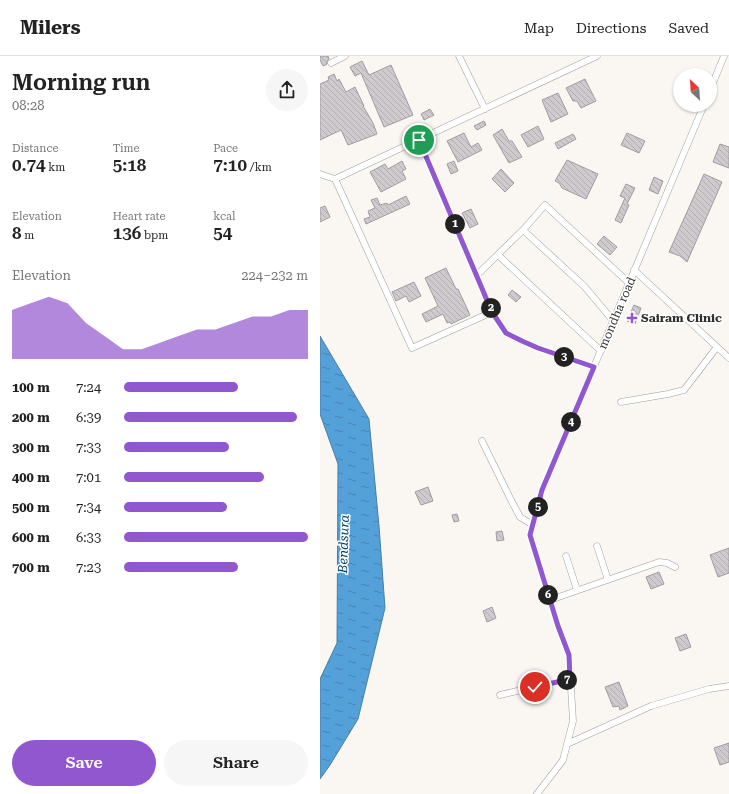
<!DOCTYPE html>
<html lang="en">
<head>
<meta charset="utf-8">
<style>
	:root { --surface:#fff; --page:#f6f6f6; --text:#222; --muted:#767676; --line:#e0e0e0; --accent:#9157ce }
	body { margin:0; font-family:"Roboto Serif",serif; background:var(--page); color:var(--text); height:100vh; display:flex; flex-direction:column; font-size:15px; white-space:nowrap }
	* { box-sizing:border-box; margin:0 }
	p { font-size:13px; color:var(--muted) }
	.icon { flex:none; width:22px; height:22px; fill:none; stroke:currentColor; stroke-width:2; stroke-linecap:round; stroke-linejoin:round }
	.map { position:relative; flex:1; overflow:hidden }
	.details { display:flex; flex-direction:column; background:var(--surface); width:320px }
	.details>* { flex:none }
	.needle { width:26px; rotate:335deg }
	.controls { position:absolute; left:353px; top:12px; display:grid; gap:8px }
	.controls a { display:grid; place-items:center; width:44px; height:44px; border-radius:50%; background:var(--surface); box-shadow:0 1px 3px #0004; font-size:20px }
	.pin { position:absolute; display:grid; place-items:center; width:34px; height:34px; color:#fff; margin:-17px; border:2px solid #fff; border-radius:50%; box-shadow:0 1px 4px #0007 }
	.km { position:absolute; width:20px; height:20px; margin:-10px; border-radius:50%; background:#222; color:#fff; font-size:11px; line-height:20px; text-align:center }
	.round { display:grid; place-items:center; flex:none; width:42px; height:42px; border-radius:21px; background:var(--page) }
	.headline { display:flex; align-items:center; justify-content:space-between; height:68px; padding:0 12px }
	h1 { font-size:22px; font-weight:600; line-height:30px }
	.metrics { display:grid; grid-template-columns:repeat(3,1fr); gap:6px; height:68px; padding:4px 12px }
	.metrics div { display:grid; align-content:center }
	.metrics b { font-size:17px; font-weight:600 }
	.metrics small { font-size:11px; font-weight:400 }
	.metrics p { font-size:11px }
	.chart { height:112px; padding:8px 12px }
	.chart p { display:flex; justify-content:space-between }
	.chart svg { width:100%; height:72px; margin-top:4px; fill:var(--accent); opacity:.7 }
	.cta { display:flex; gap:8px; margin-top:auto; padding:8px 12px }
	.cta a { flex:1; height:46px; border-radius:24px; background:var(--accent); color:#fff; font-size:16px; font-weight:600; line-height:46px; text-align:center }
	.cta a+a { background:var(--page); color:var(--text) }
	ul { padding:0 12px; list-style:none; font-size:13px }
	li { display:grid; grid-template-columns:64px 48px 1fr; align-items:center; height:30px }
	li i { height:10px; border-radius:5px; background:var(--accent) }
	header { display:flex; align-items:center; gap:24px; box-sizing:border-box; height:56px; padding:0 20px; background:var(--surface); border-bottom:1px solid var(--line) }
	header strong { font-size:19px }
	nav { display:flex; gap:22px; margin-inline-start:auto; font-size:14px }
	main { display:flex; flex:1; min-height:0 }
	.map>svg:first-child { display:block }
</style>
</head>
<body>
<header>
<strong>Milers</strong>
<nav><a>Map</a><a>Directions</a><a>Saved</a></nav>
</header>
<main>
<section class="details">
<div class="headline"><div><h1>Morning run</h1><p>08:28</p></div><a class="round"><svg class="icon" aria-label="share" viewBox="0 0 24 24"><path d="M12 15V3M7 8l5-5 5 5M5 13v7h14v-7"/></svg></a></div>
<div class="metrics">
<div><p>Distance</p><b>0.74<small> km</small></b></div>
<div><p>Time</p><b>5:18</b></div>
<div><p>Pace</p><b>7:10<small> /km</small></b></div>
</div>
<div class="metrics">
<div><p>Elevation</p><b>8<small> m</small></b></div>
<div><p>Heart rate</p><b>136<small> bpm</small></b></div>
<div><p>kcal</p><b>54</b></div>
</div>
<div class="chart"><p><span>Elevation</span>224–232 m</p>
<svg viewBox="0 0 160 44" preserveAspectRatio="none"><path d="M0 44V14L10 10L20 6L30 10L40 22L50 30L60 38L70 38L80 34L90 30L100 26L110 26L120 22L130 18L140 18L150 14L160 14V44z"/></svg>
</div>
<ul>
<li><b>100 m</b>7:24<i style="width:62%"></i></li>
<li><b>200 m</b>6:39<i style="width:94%"></i></li>
<li><b>300 m</b>7:33<i style="width:57%"></i></li>
<li><b>400 m</b>7:01<i style="width:76%"></i></li>
<li><b>500 m</b>7:34<i style="width:56%"></i></li>
<li><b>600 m</b>6:33<i style="width:100%"></i></li>
<li><b>700 m</b>7:23<i style="width:62%"></i></li>
</ul>
<div class="cta"><a>Save</a><a>Share</a></div>
</section>
<div class="map">
<svg width="409" height="738" viewBox="0 0 409 738">
	<defs>
		<pattern id="water-ripples" width="26" height="14" patternUnits="userSpaceOnUse"><rect width="26" height="14" fill="#54a0d8"/><path d="M2 4q2-2 4 0t4 0M15 11q2-2 4 0t4 0" fill="none" stroke="#4683b0"/></pattern>
		<pattern id="building-back-hatch" width="6" height="6" patternUnits="userSpaceOnUse"><rect width="6" height="6" fill="#cecace"/><path d="M-1 5l2 2M0 0l6 6M5-1l2 2" fill="none" stroke="#b1aeb1"/></pattern>
	</defs>
	<rect width="100%" height="100%" fill="#faf7f3"/>
	<!-- water -->
	<path fill="url(#water-ripples)" stroke="#4a7ea5" d="M0 280 49 363 59 470 65 552 38 663 10 709 0 723V623L17 587 18 408 0 358Z"/>
	<!-- building -->
	<path fill="url(#building-back-hatch)" stroke="#a09da0" d="M0 0H8L9 3 7 5V8L3 10 0 4Z
		M42 5 49 19 71 9 93 59 64 71 41 17 35 20 30 11Z
		M14 18 17 25 19 23 26 36 35 31 44 50H43L53 67 57 78 28 89 21 74 0 84V28L9 24 8 21Z
		M265 23 276 45 261 52 257 45H253L246 32Z
		M238 37 248 58 231 66 222 44Z
		M110 53 114 59 104 64 101 58Z
		M164 65 166 69 157 74 154 70Z
		M218 70 224 83 208 91 201 79Z
		M182 73 189 85H192L202 101 189 107 173 79Z
		M144 77 151 91 158 87 162 94 138 106 127 85Z
		M307 77 325 85 319 97 301 89Z
		M253 78 256 83 238 93 235 87Z
		M400 88 409 91V112L393 106Z
		M247 104 278 118 266 143 242 132 239 127 235 125Z
		M82 105 86 113 82 115 86 123 61 136 50 116 65 108 68 113Z
		M134 105 138 115 131 118 127 108Z
		M181 113 194 127 185 136 172 123Z
		M384 118 402 126 367 206 360 200 349 196Z
		M334 121 343 125 338 138 329 134Z
		M306 128 315 132 307 148 309 149 301 167 295 164 305 142 300 140Z
		M86 140 90 148 46 168 44 163 50 161 48 155 55 152 51 144 57 142 60 149 67 147 68 149Z
		M5 150 10 161 0 166V152Z
		M151 153 158 168 150 172 142 157Z
		M284 180 297 191 290 199 277 188Z
		M126 212 136 233H138L150 259 131 268 130 266 127 267 123 258 106 266 102 258 118 250 105 222Z
		M94 226 101 240 89 246 86 240 76 245 72 236Z
		M192 234 201 241 196 246 188 239Z
		M314 249 321 252 315 268 307 265Z
		M108 431 113 445 101 449 95 436Z
		M137 458 139 465 134 466 132 459Z
		M182 475 184 484 177 485 176 476Z
		M409 492V517L398 521 390 499Z
		M339 516 344 528 331 533 326 521Z
		M172 551 176 562 167 566 163 555Z
		M366 578 371 591 360 595 355 582Z
		M299 626 308 650 300 654 299 650 293 651 285 631Z
		M409 687V706L400 709 394 692Z"/>
	<g fill="none" stroke-linecap="round" stroke-linejoin="round">
		<!-- minor casing -->
		<g stroke="#a09d99" stroke-width="7">
			<path id="minor" d="M139 0 165 53
				M11 7 25 0
				M390 34 404 0
				M99 84 172 256
				M0 118 15 123
				M203 174 264 230 290 261 294 264
				M178 199 281 295
				M314 214 409 302
				M157 219 203 174 225 149 309 227
				M274 311 218 292 201 285 186 277 172 256 92 292 15 123 277 0
				M301 346 348 338 364 334 397 291
				M162 385 191 444 200 461 213 469
				M277 490 288 524
				M246 500 257 534
				M230 544 339 506 347 507 355 511
				M180 639 250 623
				M247 688 331 650 389 633 409 630
				M217 738 243 704 253 665 249 599 238 570 210 479 222 434 384 49"/>
		</g>
		<!-- minor -->
		<use href="#minor" stroke="#fff" stroke-width="6"/>
	</g>
	<g fill="none" stroke-linecap="round" stroke-linejoin="round">
		<!-- route casing -->
		<g stroke="#fff" stroke-width="8">
			<path id="route" d="M99 84 172 256 186 277 202 285 218 292 274 311 222 434 210 479 238 570 249 599 250 623 215 631"/>
		</g>
		<!-- route -->
		<use href="#route" stroke="#9157ce" stroke-width="5"/>
	</g>
	<!-- markers -->
	<path fill="#9157ce" stroke="#fff" stroke-width="1.5" d="M310 256h4v4h4v4h-4v4h-4v-4h-4v-4h4z"/>
	<g text-anchor="middle" stroke-width="3" stroke-linejoin="round" paint-order="stroke">
		<!-- street labels -->
		<g font-size="12" fill="#31302f" stroke="#fff">
			<text transform="translate(297 257) rotate(-67)" y="4">mondha road</text>
		</g>
		<!-- poi labels -->
		<g font-size="12" font-weight="bold" fill="#31302f" stroke="#fff" text-anchor="start">
			<text x="321" y="266">Sairam Clinic</text>
		</g>
		<!-- water labels -->
		<g font-size="13" font-style="italic" fill="#003e63" stroke="#fff">
			<text transform="translate(23 488) rotate(-88)" y="5">Bendsura</text>
		</g>
	</g>
</svg>
<div class="controls">
<a><svg class="needle" viewBox="-14 -14 28 28"><path d="M0-13l5 13h-10z" fill="#e53935"/><path d="M0 13l5-13h-10z" fill="#767676"/></svg></a>
</div>
<div class="pin" style="left:99px;top:84px;background:#1e9e55"><svg class="icon" aria-label="arrive" viewBox="0 0 24 24"><path d="M6 21V4h12l-3 4 3 4H6"/></svg></div>
<div class="pin" style="left:215px;top:631px;background:#d93025"><svg class="icon" aria-label="check" viewBox="0 0 24 24"><path d="M5 12l5 5 9-10"/></svg></div>
<b class="km" style="left:135px;top:168px">1</b>
<b class="km" style="left:171px;top:252px">2</b>
<b class="km" style="left:244px;top:301px">3</b>
<b class="km" style="left:251px;top:366px">4</b>
<b class="km" style="left:218px;top:451px">5</b>
<b class="km" style="left:228px;top:539px">6</b>
<b class="km" style="left:247px;top:624px">7</b>
</div>
</main>
</body>
</html>
